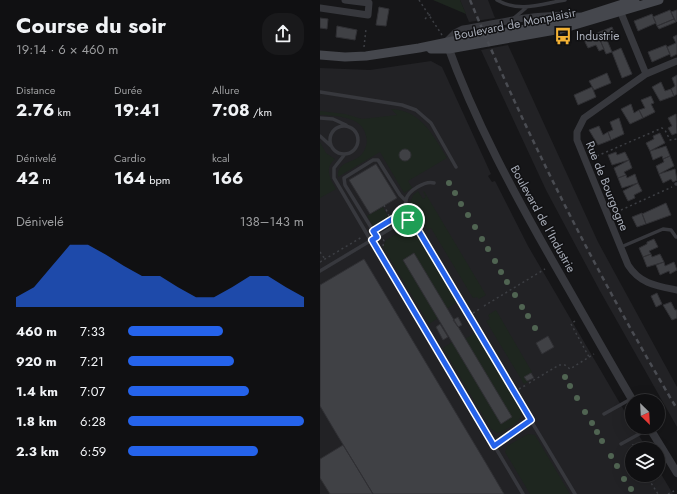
<!DOCTYPE html>
<html lang="fr">
<head>
<meta charset="utf-8">
<style>
	:root { --surface:#101012; --page:#19191b; --text:#f1f3f6; --muted:#9c9d9f; --line:#303032; --accent:#2563eb }
	body { margin:0; font-family:Jost,sans-serif; background:var(--page); color:var(--text); height:100vh; display:flex; flex-direction:column; font-size:15px; white-space:nowrap }
	* { box-sizing:border-box; margin:0 }
	p { font-size:13px; color:var(--muted) }
	.icon { flex:none; width:22px; height:22px; fill:none; stroke:currentColor; stroke-width:2; stroke-linecap:round; stroke-linejoin:round }
	.map { position:relative; flex:1; overflow:hidden }
	.details { display:flex; flex-direction:column; background:var(--surface); width:320px }
	.details>* { flex:none }
	.needle { width:26px; rotate:156deg }
	.buttons { position:absolute; left:305px; top:394px; display:grid; gap:8px }
	.buttons a { display:grid; place-items:center; width:40px; height:40px; border-radius:50%; background:var(--surface); box-shadow:0 4px 16px #0002,0 0 0 1px var(--line); font-size:20px }
	.pin { position:absolute; display:grid; place-items:center; width:34px; height:34px; color:#fff; margin:-17px; border:2px solid #fff; border-radius:50%; box-shadow:0 1px 4px #0007 }
	.round { display:grid; place-items:center; flex:none; width:42px; height:42px; border-radius:16px; background:var(--page) }
	.headline { display:flex; align-items:center; justify-content:space-between; height:68px; padding:0 16px }
	h1 { font-size:22px; font-weight:700; line-height:30px }
	.figures { display:grid; grid-template-columns:repeat(3,1fr); gap:6px; height:68px; padding:4px 16px }
	.figures div { display:grid; align-content:center }
	.figures b { font-size:17px; font-weight:700 }
	.figures small { font-size:11px; font-weight:400 }
	.figures p { font-size:11px }
	.chart { height:112px; padding:8px 16px }
	.chart p { display:flex; justify-content:space-between }
	.chart svg { width:100%; height:72px; margin-top:4px; fill:var(--accent); opacity:.7 }
	ul { padding:0 16px; list-style:none; font-size:13px }
	li { display:grid; grid-template-columns:64px 48px 1fr; align-items:center; height:30px }
	li i { height:10px; border-radius:5px; background:var(--accent) }
	main { display:flex; flex:1; min-height:0 }
	.map>svg:first-child { display:block }
</style>
</head>
<body>
<main>
<section class="details">
<div class="headline"><div><h1>Course du soir</h1><p>19:14 · 6 × 460 m</p></div><a class="round"><svg class="icon" aria-label="share" viewBox="0 0 24 24"><path d="M12 15V3M7 8l5-5 5 5M5 13v7h14v-7"/></svg></a></div>
<div class="figures">
<div><p>Distance</p><b>2.76<small> km</small></b></div>
<div><p>Durée</p><b>19:41</b></div>
<div><p>Allure</p><b>7:08<small> /km</small></b></div>
</div>
<div class="figures">
<div><p>Dénivelé</p><b>42<small> m</small></b></div>
<div><p>Cardio</p><b>164<small> bpm</small></b></div>
<div><p>kcal</p><b>166</b></div>
</div>
<div class="chart"><p><span>Dénivelé</span>138–143 m</p>
<svg viewBox="0 0 160 44" preserveAspectRatio="none"><path d="M0 44V38L10 32L20 19L30 6L40 6L50 12L60 19L70 25L80 25L90 32L100 38L110 38L120 32L130 25L140 25L150 32L160 38V44z"/></svg>
</div>
<ul>
<li><b>460 m</b>7:33<i style="width:54%"></i></li>
<li><b>920 m</b>7:21<i style="width:60%"></i></li>
<li><b>1.4 km</b>7:07<i style="width:69%"></i></li>
<li><b>1.8 km</b>6:28<i style="width:100%"></i></li>
<li><b>2.3 km</b>6:59<i style="width:74%"></i></li>
</ul>
</section>
<div class="map">
<svg width="357" height="494" viewBox="0 0 357 494">
	<rect width="100%" height="100%" fill="#161618"/>
	<!-- built -->
	<path fill="#222225" d="M140 0H168L175 18 149 22Z
		M188 45 278 242 357 387V427L280 291 226 190 161 50Z
		M111 61 122 67 171 174 168 176 172 182 175 181 208 246 312 424V427H314L327 449H312V475H338V469L353 494H0V68L50 70Z"/>
	<!-- green -->
	<path fill="#1e261f" d="M113 0H140L146 14Z
		M71 109C101 110 113 135 127 158L88 181 92 188 84 193 60 152 18 177C17 160 34 164 42 154 46 149 48 142 46 136 43 116 16 116 0 115V111L25 114 42 119 77 115Z
		M0 142 6 153 15 159C4 168 10 179 16 189L0 198Z
		M98 191 103 199 106 197 103 192 104 191 166 295 159 299 157 297 153 298 111 228 107 230 90 204 93 195Z
		M63 207 69 219 59 226H53L47 216Z
		M88 229 95 233 137 302 127 309 94 253 83 260 118 318 109 324 63 247 66 240 83 230Z
		M176 310 212 372 205 377 208 382 204 384 166 321 170 319 168 315Z
		M155 333 201 411C203 423 187 429 177 433L171 429 123 348 132 342 181 424 191 417 145 339Z
		M208 434 215 435 250 494H210L185 452 187 446Z"/>
	<!-- building -->
	<path fill="#404145" stroke="#303034" d="M59 7 69 9 66 26 56 25Z
		M350 10 354 19 337 26 333 17Z
		M357 10V21L356 22 351 12Z
		M332 14 336 23 318 31 314 21Z
		M0 18 8 19 7 29 0 28Z
		M354 19 356 22 339 29 337 26Z
		M17 26 37 30 35 40 16 37Z
		M292 27 296 37 287 40 292 52 286 54 277 33Z
		M277 33 284 49 279 51 276 45 268 48 263 38Z
		M357 35V54L351 57 347 47 356 43 353 37Z
		M346 45 350 54 332 62 328 52Z
		M301 48 312 74 302 78 292 52Z
		M287 73 291 83 274 90 269 81Z
		M357 75V94L354 96 351 89 355 86 352 78Z
		M341 82 345 91 351 89 354 96 340 101 332 87Z
		M272 87 276 97 258 105 254 95Z
		M331 96 334 103 331 104 335 112 323 118 319 110 325 108 321 100Z
		M311 104 314 113 319 110 323 118 310 124 301 109Z
		M356 114 357 133 352 135 348 128 352 126 348 118Z
		M299 118 304 134 291 140 288 132 293 130 290 122Z
		M279 126 283 135 288 132 291 140 278 145 269 130Z
		M340 133 345 143 330 151 326 143 334 139 333 136Z
		M346 146 350 156 343 159 342 156 333 160 330 151Z
		M79 155a6 6 0 1 1 12 0a6 6 0 1 1-12 0Z
		M296 152 297 155 305 152 309 160 292 165 288 155Z
		M350 156 354 166 339 174 336 166 344 162 343 159Z
		M309 160 312 168 304 172 306 175 298 178 294 168Z
		M56 164 77 198 50 214 29 180Z
		M355 169 357 180 353 182 351 179 343 183 339 174Z
		M315 174 318 183 302 188 298 178 306 175 307 178Z
		M318 183 322 191 314 195 315 198 308 201 303 191Z
		M346 203 351 215 326 224 322 214Z
		M322 213 326 224 317 227 312 217Z
		M334 239 338 247 329 251 331 254 323 257 319 248 327 244V242Z
		M94 253 192 417 181 424 83 260Z
		M331 254 332 257 340 254 344 262 327 267 323 257Z
		M44 259 167 465 184 494H53L16 433 0 406V285Z
		M344 262 345 266 354 262 357 270 350 274 349 271 340 275 336 265Z
		M337 293 342 304 336 307 331 296Z
		M351 302 355 310H357V318L352 320 343 305Z
		M138 317 142 325 138 327 133 320Z
		M120 324 128 337 123 340 116 327Z
		M228 336 234 347 222 354 216 343Z
		M211 373 214 378 207 381 204 377Z
		M23 445 36 466 53 494H10L0 478V459Z"/>
	<g fill="none" stroke-linecap="round" stroke-linejoin="round">
		<!-- path -->
		<path stroke="#3d3f44" stroke-width="1.5" stroke-dasharray="2 3" stroke-linecap="butt" d="M99 0 122 35
			M105 19 109 15H113
			M44 47 46 29
			M277 156 342 128 345 130 350 140 357 139
			M64 205 71 220
			M301 210 352 187
			M59 227 79 215 80 217
			M63 246 64 241 63 239
			M0 252 5 259
			M0 262 42 237
			M164 306 225 269
			M153 313 161 308
			M255 321 251 324 269 357
			M209 383 239 365H245L250 369 274 354
			M199 389 206 385
			M312 450 313 444
			M309 457 312 456
			M326 475 338 494
			M348 494 354 491"/>
		<!-- service -->
		<path stroke="#37383d" stroke-width="3.5" d="M177 0C199 13 221 4 245 0
			M194 18 207 7
			M0 92 82 105 96 110 111 123 136 167
			M0 118 13 119 26 125
			M10 140a14 14 0 1 1 28 0a14 14 0 1 1-28 0Z
			M0 136 11 146
			M25 154 14 168V178L51 241
			M356 184H357
			M88 220C88 214 85 206 86 200 87 191 106 180 114 183
			M57 237 25 185 24 178 53 160H58L80 195 86 201
			M52 240 203 494
			M301 247 343 229 351 230 356 237
			M0 271 85 220 91 221 255 494
			M284 414 311 399
			M301 444 330 428
			M174 445 211 420"/>
		<!-- minor -->
		<path stroke="#37383d" stroke-width="7" d="M0 8 48 15 49 3 25 0
			M299 8 326 74
			M126 42 135 33 143 29C181 23 220 12 258 16
			M357 61 326 74 264 118 257 132V140L308 265C320 284 337 286 357 290"/>
		<!-- tertiary -->
		<path stroke="#37383d" stroke-width="8" d="M127 44C155 122 195 195 236 267 262 312 287 357 313 401
			M329 427 357 473"/>
		<!-- secondary -->
		<path stroke="#45474d" stroke-width="9" d="M111 49H129L241 29 339 0
			M0 55 25 57 46 56 99 48 147 38 219 27 262 17 315 0"/>
		<!-- rail -->
		<path stroke="#4a4c52" stroke-width="2.5" stroke-dasharray="5 4" stroke-linecap="butt" d="M150 0C209 141 279 278 357 409"/>
	</g>
	<!-- trees -->
	<g fill="#506452">
		<circle cx="129" cy="183" r="3"/>
		<circle cx="135" cy="193" r="3"/>
		<circle cx="141" cy="204" r="3"/>
		<circle cx="148" cy="215" r="3"/>
		<circle cx="155" cy="227" r="3"/>
		<circle cx="162" cy="239" r="3"/>
		<circle cx="168" cy="249" r="3"/>
		<circle cx="175" cy="261" r="3"/>
		<circle cx="181" cy="272" r="3"/>
		<circle cx="187" cy="282" r="3"/>
		<circle cx="195" cy="295" r="3"/>
		<circle cx="202" cy="307" r="3"/>
		<circle cx="208" cy="316" r="3"/>
		<circle cx="215" cy="328" r="3"/>
		<circle cx="245" cy="377" r="3"/>
		<circle cx="250" cy="386" r="3"/>
		<circle cx="257" cy="398" r="3"/>
		<circle cx="265" cy="412" r="3"/>
		<circle cx="272" cy="423" r="3"/>
		<circle cx="277" cy="432" r="3"/>
		<circle cx="282" cy="441" r="3"/>
		<circle cx="291" cy="456" r="3"/>
		<circle cx="297" cy="466" r="3"/>
		<circle cx="304" cy="479" r="3"/>
		<circle cx="311" cy="489" r="3"/>
	</g>
	<g fill="none" stroke-linecap="round" stroke-linejoin="round">
		<!-- route casing -->
		<g stroke="#fff" stroke-width="8">
			<path id="route" d="M79 215 83 222 88 220 94 223 211 420 174 446 52 240 57 237 53 231Z"/>
		</g>
		<!-- route -->
		<use href="#route" stroke="#2563eb" stroke-width="5"/>
	</g>
	<!-- icons -->
	<defs>
		<g id="bus-bare" transform="scale(1.38)"><path d="M-5-6H5V4H4V6H2V4H-2V6H-4V4H-5ZM-3.5-4V0h7V-4ZM-3.5 1.2v1.5H-2V1.2ZM2 1.2v1.5H3.5V1.2Z" fill="#f2b134" stroke="#111113" stroke-width="2.5" paint-order="stroke"/></g>
	</defs>
	<g fill-rule="evenodd">
		<use href="#bus-bare" x="243" y="36"/>
	</g>
	<g text-anchor="middle" stroke-width="3" stroke-linejoin="round" paint-order="stroke">
		<!-- street labels -->
		<g font-size="12" fill="#a8adb8" stroke="#111113">
			<text transform="translate(195 24) rotate(-11)" y="4">Boulevard de Monplaisir</text>
			<text transform="translate(287 186) rotate(68)" y="4">Rue de Bourgogne</text>
			<text transform="translate(223 219) rotate(61)" y="4">Boulevard de l'Industrie</text>
		</g>
		<!-- poi labels -->
		<g font-size="12" fill="#a8adb8" stroke="#111113" text-anchor="start">
			<text x="256" y="40">Industrie</text>
		</g>
	</g>
</svg>
<div class="buttons">
<a><svg class="needle" viewBox="-14 -14 28 28"><path d="M0-13l5 13h-10z" fill="#e53935"/><path d="M0 13l5-13h-10z" fill="#9c9d9f"/></svg></a>
<a><svg class="icon" aria-label="layers" viewBox="0 0 24 24"><path d="M12 4l9 5-9 5-9-5zM3 14l9 5 9-5"/></svg></a>
</div>
<div class="pin" style="left:88px;top:220px;background:#1e9e55"><svg class="icon" aria-label="arrive" viewBox="0 0 24 24"><path d="M6 21V4h12l-3 4 3 4H6"/></svg></div>
</div>
</main>
</body>
</html>
